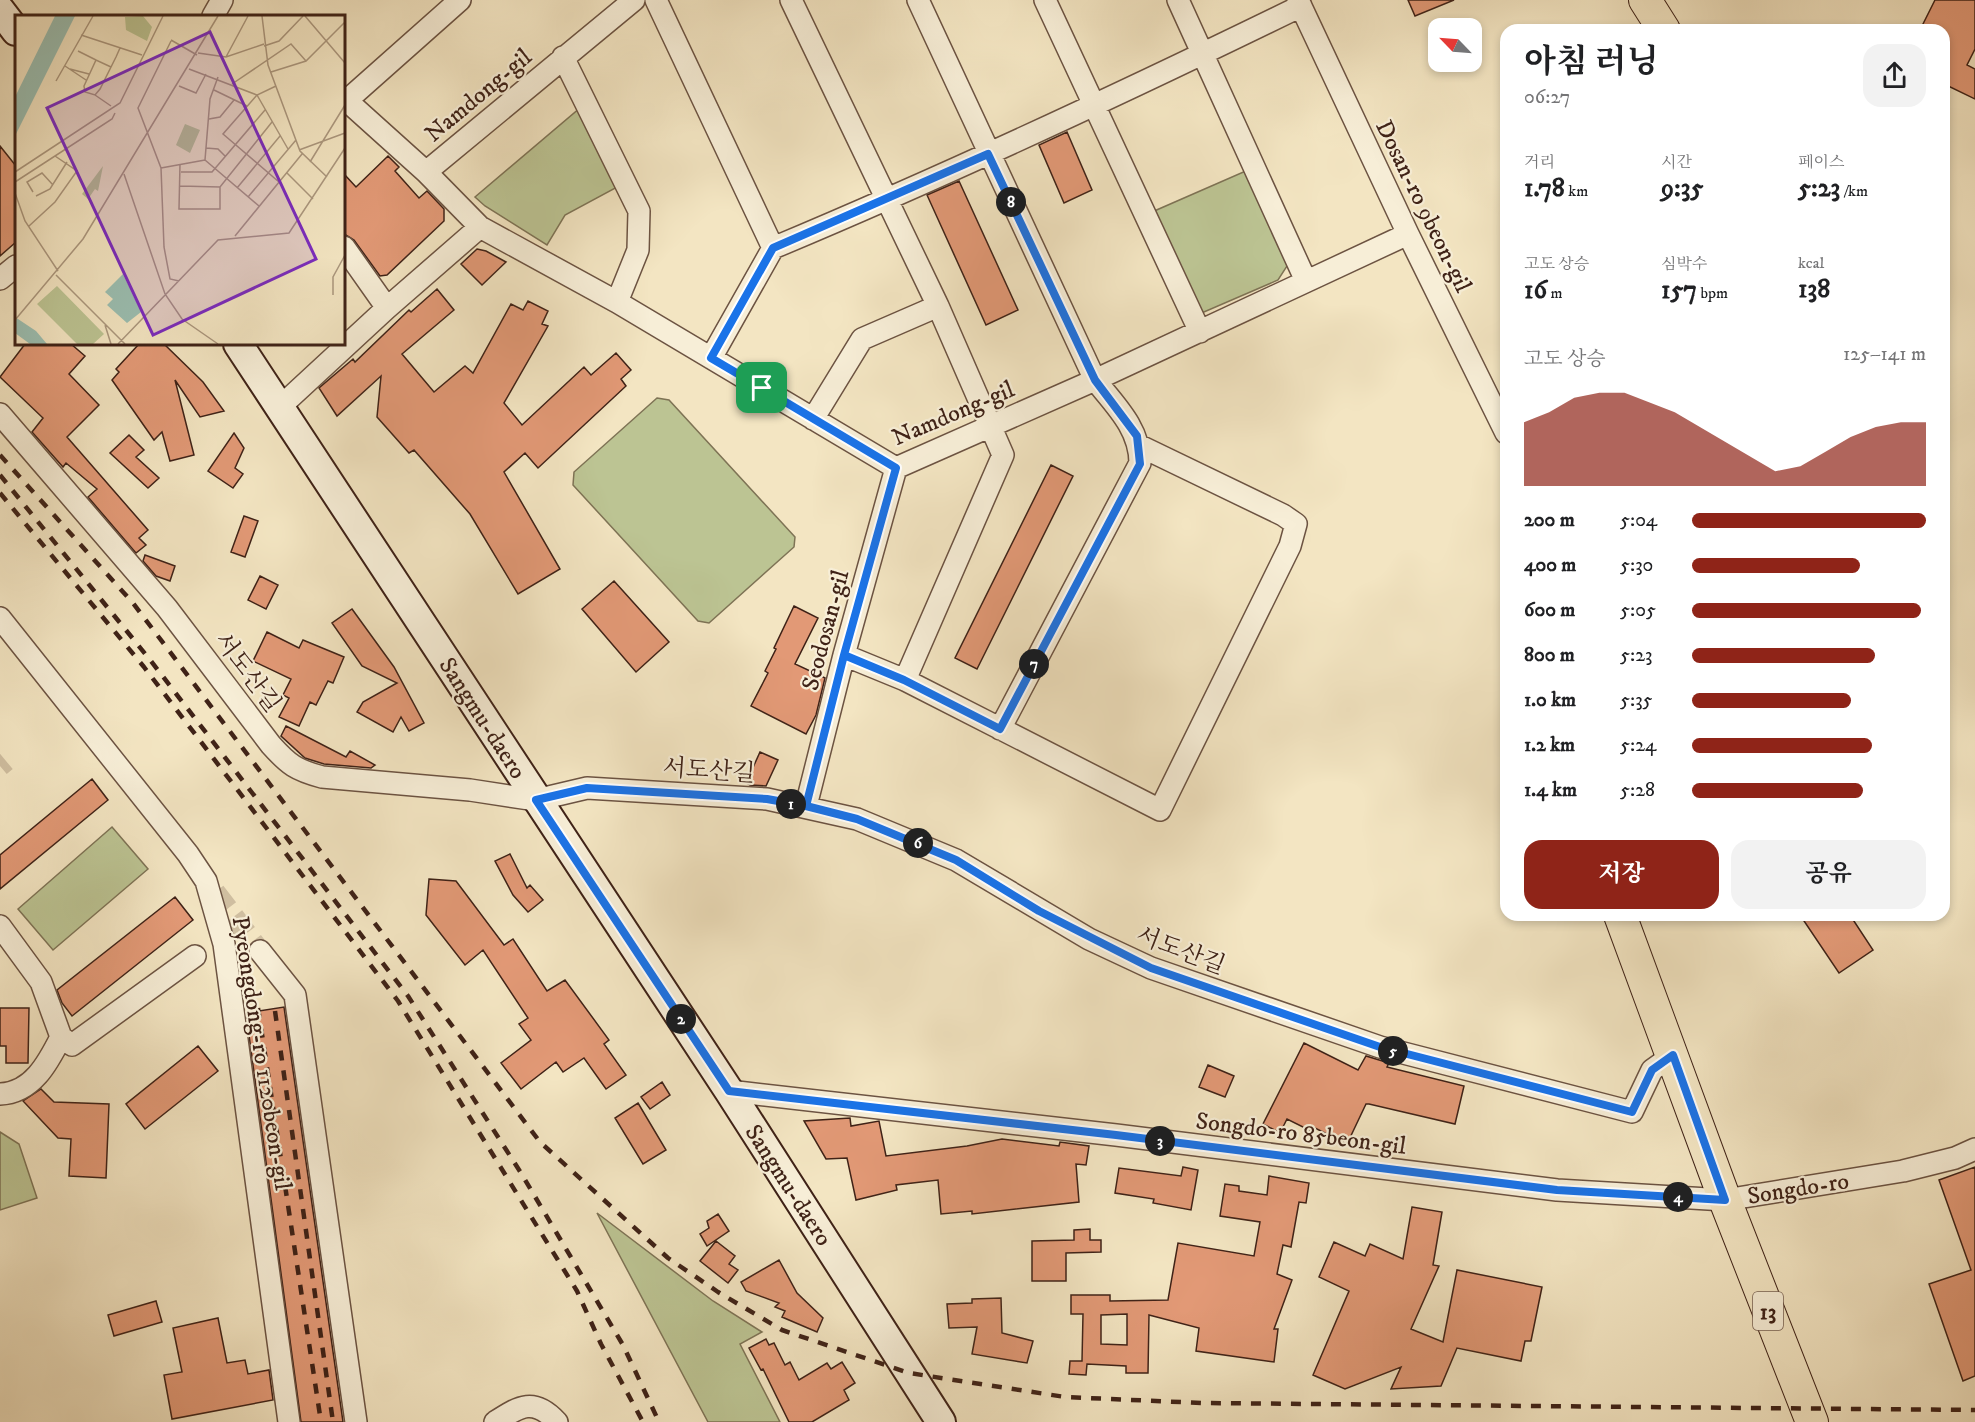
<!DOCTYPE html>
<html lang="ko">
<head>
<meta charset="utf-8">
<style>
	:root { --surface:#fff; --page:#f2f2f2; --text:#202124; --muted:#757577; --accent:#8f2418 }
	body { margin:0; font-family:"IM FELL DW Pica","Noto Serif KR",serif; background:var(--page); color:var(--text); height:100vh; display:flex; flex-direction:column; font-size:22px; white-space:nowrap }
	* { box-sizing:border-box; margin:0 }
	p { font-size:20px; color:var(--muted) }
	.icon { flex:none; width:33px; height:33px; fill:none; stroke:currentColor; stroke-width:2; stroke-linecap:round; stroke-linejoin:round }
	.map { position:relative; flex:1; overflow:hidden }
	.panel { position:absolute; left:1500px; top:24px; width:450px; height:897px; display:flex; flex-direction:column; background:var(--surface); border-radius:18px; box-shadow:0 3px 9px #0003 }
	.panel>* { flex:none }
	.needle { width:39px; rotate:295deg }
	.fabs { position:absolute; left:1428px; top:18px; display:grid; gap:12px }
	.fabs a { display:grid; place-items:center; width:54px; height:54px; border-radius:12px; background:var(--surface); box-shadow:0 3px 9px #0003; font-size:30px }
	.pin { position:absolute; display:grid; place-items:center; width:51px; height:51px; color:#fff; margin:-26px; border-radius:12px; box-shadow:0 3px 9px #0006 }
	.km { position:absolute; width:30px; height:30px; margin:-15px; border-radius:50%; background:#222; color:#fff; font-size:16px; line-height:30px; text-align:center }
	.round { display:grid; place-items:center; flex:none; width:63px; height:63px; border-radius:18px; background:var(--page) }
	.head { display:flex; align-items:center; justify-content:space-between; height:102px; padding:0 24px }
	h1 { font-size:33px; font-weight:700; line-height:45px }
	.stats { display:grid; grid-template-columns:repeat(3,1fr); gap:9px; height:102px; padding:6px 24px }
	.stats div { display:grid; align-content:center }
	.stats b { font-size:26px; font-weight:700 }
	.stats small { font-size:16px; font-weight:400 }
	.stats p { font-size:16px }
	.chart { height:168px; padding:12px 24px }
	.chart p { display:flex; justify-content:space-between }
	.chart svg { width:100%; height:108px; margin-top:6px; fill:var(--accent); opacity:.7 }
	.cta { display:flex; gap:12px; margin-top:auto; padding:12px 24px }
	.cta a { flex:1; height:69px; border-radius:18px; background:var(--accent); color:#fff; font-size:24px; font-weight:700; line-height:69px; text-align:center }
	.cta a+a { background:var(--page); color:var(--text) }
	ul { padding:0 24px; list-style:none; font-size:20px }
	li { display:grid; grid-template-columns:96px 72px 1fr; align-items:center; height:45px }
	li i { height:15px; border-radius:8px; background:var(--accent) }
	.map>svg:first-child { display:block }
</style>
</head>
<body>
<div class="map">
<svg width="1975" height="1422" viewBox="0 0 1975 1422">
	<rect width="100%" height="100%" fill="#f3e5c2"/>
	<filter id="stains"><feTurbulence type="fractalNoise" baseFrequency=".00333" numOctaves="4"/><feColorMatrix values="0 0 0 0 .2 0 0 0 0 .09 0 0 0 0 .02 0 0 0 .5 -.17"/></filter>
	<radialGradient id="worn" r=".72"><stop offset=".6" stop-color="#630" stop-opacity="0"/><stop offset="1" stop-color="#630" stop-opacity=".3"/></radialGradient>
	<!-- green -->
	<path fill="#bcc493" stroke="#7e7355" stroke-width="1.5" d="M580 108 621 185 565 215 547 245 485 206 475 197Z
		M1248 170 1289 263 1278 280 1197 315 1152 212Z
		M657 398 669 400 795 537 794 547 709 623 698 621 573 485 574 472Z
		M112 827 148 869 53 950 18 909Z
		M0 1132 19 1144 37 1198 0 1210Z
		M597 1213 713 1301 762 1332 740 1344 780 1422H708Z"/>
	<!-- building -->
	<path fill="#e29976" stroke="#3f2217" stroke-width="1.5" fill-rule="evenodd" d="M1408 0H1454L1415 16Z
		M1935 0H1975V49L1967 65 1975 69V99L1944 84V30H1920Z
		M1067 132 1092 190 1064 203 1039 145Z
		M0 146 16 166V242L0 256Z
		M388 156 399 167 395 171 419 198 427 191 444 209V221L387 275 380 276 354 240 344 234V174L356 187Z
		M959 181 1018 310 986 325 927 195Z
		M477 249 486 251 506 262 482 285 461 264Z
		M437 289 454 310 402 354 434 392 465 366 473 373 511 304 523 310 528 301 548 311 542 324 548 326 504 403 522 425 584 367 591 375 616 353 631 370 621 379 626 386 538 468 525 453 504 472 560 569 518 594 470 514 414 450 409 453 377 417 381 376 337 416 319 388 353 359 355 362 409 310 411 312Z
		M25 344H71L85 356 69 374 99 405 67 437 148 530 139 538 146 545 136 553 88 497 97 489 66 463 63 467 32 432 43 418 0 377Z
		M139 344H164L203 382 224 411 200 417 175 380 194 455 170 461 162 432 154 440 112 380 119 372 116 369Z
		M234 433 244 448 235 468 243 474 233 488 208 471Z
		M129 435 144 450 136 457 159 478 148 488 110 453Z
		M1051 465 1073 476 977 669 955 658Z
		M244 516 258 521 245 557 231 552Z
		M145 555 175 566 170 581 156 576 143 561Z
		M260 576 278 585 266 609 248 600Z
		M614 581 669 642 636 672 582 609Z
		M794 606 818 618 795 664 825 678 816 715 806 734 751 706 768 673 765 671 776 649 774 648Z
		M352 609 394 667 424 723 409 731 401 717 393 732 357 712 363 702 397 683 362 666 332 623Z
		M267 632 299 648 303 640 344 657 333 683 328 681 316 705 310 702 299 726 279 717 289 698 283 695 291 679 253 661Z
		M286 726 346 757 350 751 375 765 371 768 324 764 305 758 281 736Z
		M760 752 778 760 766 786 750 785 746 783Z
		M92 779 108 800 0 889V855Z
		M510 854 527 888 530 885 543 900 528 912 513 895 495 861Z
		M429 879 456 881 504 945 513 939 547 991 565 980 609 1040 604 1044 626 1075 606 1089 584 1058 563 1072 556 1062 521 1089 501 1063 531 1040 519 1024 528 1018 483 950 465 965 426 915Z
		M175 897 193 920 72 1016 62 1003 57 990Z
		M1800 915H1850L1873 950 1839 973Z
		M284 1007 343 1422H301L246 1013Z
		M0 1008H29L28 1063H6V1046H0Z
		M1304 1043 1358 1070 1366 1056 1389 1063 1387 1067 1464 1086 1455 1124 1369 1104H1366L1347 1144 1313 1127 1311 1131 1287 1119 1280 1133 1263 1124Z
		M198 1046 218 1071 145 1129 126 1104Z
		M1208 1065 1234 1076 1225 1097 1199 1087Z
		M662 1082 670 1095 650 1109 641 1097Z
		M41 1089 54 1102 109 1104 106 1178 69 1176 71 1139 58 1138 23 1101Z
		M638 1103 666 1150 643 1164 615 1118Z
		M850 1118 851 1126 879 1121 886 1156 967 1146 1002 1139 1059 1146 1060 1142 1089 1146 1086 1165 1076 1164 1079 1202 972 1214V1211L941 1214 938 1180 896 1185 897 1190 856 1200 847 1158 826 1159 804 1121Z
		M1183 1167 1198 1170 1191 1210 1153 1203 1154 1199 1115 1193 1119 1168 1181 1176Z
		M1975 1167V1376L1963 1381 1929 1284 1971 1270 1939 1180Z
		M1269 1176 1309 1183 1306 1203 1299 1202 1291 1247 1283 1245 1277 1274 1292 1280 1274 1329H1278L1274 1362 1196 1351 1199 1328 1149 1315 1148 1373H1126V1366L1087 1364 1086 1375 1069 1374 1070 1361H1082L1083 1314H1071V1295H1110V1301L1168 1300 1178 1243 1254 1256 1260 1222 1220 1216 1225 1184 1239 1186V1191L1267 1195ZM1127 1314V1345L1101 1344V1315Z
		M1412 1207 1442 1212 1433 1265 1439 1266 1411 1329 1443 1342 1457 1270 1542 1287 1531 1341H1525L1521 1361 1457 1348 1441 1386 1391 1389 1401 1367 1345 1389 1313 1375 1349 1291 1319 1277 1334 1242 1365 1256 1370 1244 1403 1259Z
		M718 1214 729 1231 707 1246 700 1234 709 1228 707 1221Z
		M1090 1229V1240H1101V1252L1066 1253V1281H1032V1241L1074 1240V1230Z
		M716 1241 735 1256 729 1264 738 1270 728 1283 700 1261Z
		M779 1260 797 1293 823 1318 817 1332 782 1317 785 1311 775 1307 779 1303 746 1291 741 1282Z
		M1001 1298 1002 1333 1033 1341 1027 1363 972 1354 977 1327 949 1328 947 1304 972 1303V1299Z
		M156 1301 162 1322 114 1336 108 1315Z
		M218 1318 227 1363 245 1360 248 1374 269 1370 273 1400 172 1419 164 1375 182 1372 173 1328Z
		M766 1339 769 1345 774 1343 785 1365 790 1362 799 1380 827 1363 831 1369 842 1362 855 1383 844 1390 849 1400 812 1422H789L763 1369 761 1370 749 1348Z"/>
	<g fill="none" stroke-linecap="round" stroke-linejoin="round">
		<!-- minor-tunnel -->
		<path stroke="#cfbea0" stroke-width="21" stroke-dasharray="21 10" stroke-linecap="butt" d="M0 766 6 761
			M215 892 260 951"/>
		<!-- minor casing -->
		<g stroke="#6c5342" stroke-width="24">
			<path id="minor" d="M656 0 773 248C952 173 1127 91 1301 6
				M791 0 938 306 1003 455 905 680
				M918 0 1095 380C1116 406 1140 429 1140 463L1000 729
				M1045 0 1200 332
				M1178 0 1306 281
				M1298 0 1408 234 1506 433
				M213 16 222 0
				M563 57 639 211 638 250 617 302
				M346 100 426 172 480 227 617 302 896 468 1095 380 1408 234
				M344 103 460 0
				M426 172 634 0
				M0 279 16 266
				M387 308 480 227
				M711 358 773 248
				M281 406 387 308 344 247
				M0 414 167 608 271 745C289 765 296 770 322 777L470 790 536 800 587 788 767 799 857 819 956 860 1089 939 1151 968 1380 1047 1632 1112 1652 1070 1673 1055
				M813 419 862 339 938 306
				M0 618 188 854 206 881 224 944 289 1422
				M844 655 905 680 1160 810 1290 546 1296 524 1283 515 1138 445
				M806 806 844 655 896 468
				M0 926 41 982 61 1037C48 1063 32 1093 0 1094
				M260 951 295 995 356 1422
				M61 1037 72 1045 195 956
				M729 1091 1116 1135 1557 1190 1725 1200 1903 1171 1955 1158 1975 1149
				M495 1422C520 1406 534 1397 557 1422"/>
		</g>
		<!-- secondary casing -->
		<g stroke="#3f2217" stroke-width="32">
			<path id="secondary" d="M0 10 16 31
				M238 344 729 1091 941 1422"/>
		</g>
		<!-- primary casing -->
		<g stroke="#3f2217" stroke-width="34">
			<path id="primary" d="M1645 0 1664 30
				M1620 915 1725 1200 1812 1422"/>
		</g>
		<!-- minor -->
		<use href="#minor" stroke="#f7eed7" stroke-width="21"/>
		<!-- secondary -->
		<use href="#secondary" stroke="#f7eed7" stroke-width="28"/>
		<!-- primary -->
		<use href="#primary" stroke="#f3e5c2" stroke-width="32"/>
		<!-- rail -->
		<path stroke="#3f2217" stroke-width="4.5" stroke-dasharray="10 10" stroke-linecap="butt" d="M0 455 133 603 540 1142 668 1258 718 1292 782 1330 909 1373 1065 1397 1202 1403 1975 1410
			M0 475 151 661 408 996 521 1173 623 1345 659 1422
			M0 493 144 667 398 1001 577 1291 601 1344 643 1422
			M258 1008 321 1422
			M275 1011 333 1422"/>
	</g>
	<g fill="none" stroke-linecap="round" stroke-linejoin="round">
		<!-- route casing -->
		<g stroke="#fff" stroke-width="12">
			<path id="route" d="M762 388 896 468 844 655 806 806 767 799 587 788 536 800 729 1091 1116 1135 1557 1190 1725 1200 1673 1055 1652 1070 1632 1112 1380 1047 1151 968 1039 911 956 860 857 819 806 806 844 655 904 680 1000 729 1140 464 1137 436 1095 380 988 154 773 248 711 358 762 388"/>
		</g>
		<!-- route -->
		<use href="#route" stroke="#1a73e8" stroke-width="8"/>
	</g>
	<g text-anchor="middle" stroke-width="4.5" stroke-linejoin="round" paint-order="stroke">
		<!-- shield labels -->
		<rect fill="#f7eed7" stroke="#765f51" stroke-width="1.5" x="1753" y="1292" width="30" height="38" rx="4.5"/>
		<g font-size="22" font-weight="bold" fill="#3f2217">
			<text x="1768" y="1319">13</text>
		</g>
		<!-- street labels -->
		<g font-size="24" fill="#3f2217" stroke="#f7eed7">
			<text transform="translate(478 95) rotate(-40)" y="8">Namdong-gil</text>
			<text transform="translate(1424 206) rotate(64)" y="8">Dosan-ro 9beon-gil</text>
			<text transform="translate(953 413) rotate(-23)" y="8">Namdong-gil</text>
			<text transform="translate(825 630) rotate(-75)" y="8">Seodosan-gil</text>
			<text transform="translate(248 672) rotate(53)" y="8">서도산길</text>
			<text transform="translate(483 718) rotate(57)" y="8">Sangmu-daero</text>
			<text transform="translate(709 770) rotate(4)" y="8">서도산길</text>
			<text transform="translate(1181 950) rotate(21)" y="8">서도산길</text>
			<text transform="translate(262 1053) rotate(81)" y="8">Pyeongdong-ro 1120beon-gil</text>
			<text transform="translate(1301 1133) rotate(7)" y="8">Songdo-ro 85beon-gil</text>
			<text transform="translate(789 1185) rotate(57)" y="8">Sangmu-daero</text>
			<text transform="translate(1798 1188) rotate(-9)" y="8">Songdo-ro</text>
		</g>
	</g>
	<!-- overview -->
	<g transform="translate(15 15)">
		<rect width="330" height="330" fill="#f3e5c2"/>
		<path d="M128 1 137 12 132 26 111 15 110 2ZM170 109 185 115 175 138 161 130ZM88 151 83 176 80 174 73 184 67 179ZM42 271 89 319 78 329H62L22 289Z" fill="#bcc493"/>
		<path d="M40 1H60L0 121V82ZM108 259 126 297 112 308 92 290 98 284 90 277ZM0 302 21 316 32 329H15L0 318Z" fill="#9bbfb2"/>
		<path fill="none" stroke="#ab977e" stroke-width="1.5" d="M247 1 253 50 285 136 312 162M290 1 330 48M66 20 127 40M156 25 182 40M156 26 123 93 146 153 149 232 155 264 164 266M249 31 264 26 288 1M63 36 81 45M183 38 211 42 249 29M211 42 233 1M50 51 71 65M96 52 81 45 69 71 70 77 80 80 85 74 101 42 105 33M55 54 74 59M174 54 242 80 273 134M256 57 291 46 330 7M203 62 195 84 190 145 244 191M41 66 78 1M217 69 276 29 291 46M164 71 181 78 191 59M261 71 242 80 208 119 264 167M199 75 232 91M80 80 96 91M194 104 205 102 219 85M191 133 203 134 210 141M284 135 330 118M295 147 330 90M165 149 164 194H205V172M146 153 190 145M0 157 105 88 148 1M166 157H197L250 95M272 158 298 184M109 159 150 279 167 304 203 329M0 167 97 104 100 98M165 171 205 172 257 107M222 173 265 121M18 177 12 167 27 158 38 170M0 178 10 206 43 256M21 181 35 174 52 147M233 182 281 125M14 211 40 187 62 156 40 141M220 221 287 139M41 260 110 329M330 260V280M318 280V262L330 240M0 305 68 224 203 1M90 310 96 329M103 329 203 225 274 218 330 133"/>
		<path fill="#7b2cbf" fill-opacity="0.15" stroke="#7b2cbf" stroke-width="3" d="M195 17 301 244 138 320 32 93Z"/>
		<rect width="330" height="330" fill="none" stroke="#3f2217" stroke-width="3"/>
	</g>
	<rect width="100%" height="100%" filter="url(#stains)"/>
	<rect width="100%" height="100%" fill="url(#worn)"/>
</svg>
<div class="fabs">
<a><svg class="needle" viewBox="-14 -14 28 28"><path d="M0-13l5 13h-10z" fill="#e53935"/><path d="M0 13l5-13h-10z" fill="#757577"/></svg></a>
</div>
<div class="pin" style="left:762px;top:388px;background:#1e9e55"><svg class="icon" aria-label="arrive" viewBox="0 0 24 24"><path d="M6 21V4h12l-3 4 3 4H6"/></svg></div>
<b class="km" style="left:791px;top:804px">1</b>
<b class="km" style="left:681px;top:1019px">2</b>
<b class="km" style="left:1160px;top:1141px">3</b>
<b class="km" style="left:1678px;top:1197px">4</b>
<b class="km" style="left:1393px;top:1051px">5</b>
<b class="km" style="left:918px;top:843px">6</b>
<b class="km" style="left:1034px;top:664px">7</b>
<b class="km" style="left:1011px;top:202px">8</b>
<section class="panel">
<div class="head"><div><h1>아침 러닝</h1><p>06:27</p></div><a class="round"><svg class="icon" aria-label="share" viewBox="0 0 24 24"><path d="M12 15V3M7 8l5-5 5 5M5 13v7h14v-7"/></svg></a></div>
<div class="stats">
<div><p>거리</p><b>1.78<small> km</small></b></div>
<div><p>시간</p><b>9:35</b></div>
<div><p>페이스</p><b>5:23<small> /km</small></b></div>
</div>
<div class="stats">
<div><p>고도 상승</p><b>16<small> m</small></b></div>
<div><p>심박수</p><b>157<small> bpm</small></b></div>
<div><p>kcal</p><b>138</b></div>
</div>
<div class="chart"><p><span>고도 상승</span>125–141 m</p>
<svg viewBox="0 0 160 44" preserveAspectRatio="none"><path d="M0 44V18L10 14L20 8L30 6L40 6L50 10L60 14L70 20L80 26L90 32L100 38L110 36L120 30L130 24L140 20L150 18L160 18V44z"/></svg>
</div>
<ul>
<li><b>200 m</b>5:04<i style="width:100%"></i></li>
<li><b>400 m</b>5:30<i style="width:72%"></i></li>
<li><b>600 m</b>5:05<i style="width:98%"></i></li>
<li><b>800 m</b>5:23<i style="width:78%"></i></li>
<li><b>1.0 km</b>5:35<i style="width:68%"></i></li>
<li><b>1.2 km</b>5:24<i style="width:77%"></i></li>
<li><b>1.4 km</b>5:28<i style="width:73%"></i></li>
</ul>
<div class="cta"><a>저장</a><a>공유</a></div>
</section>
</div>
</body>
</html>
